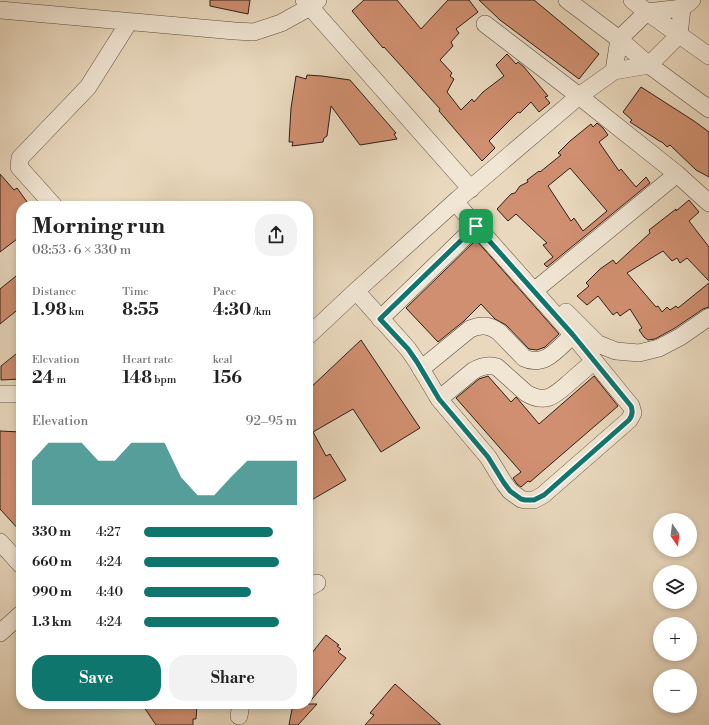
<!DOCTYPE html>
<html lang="en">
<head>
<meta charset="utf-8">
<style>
	:root { --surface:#fff; --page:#f2f2f2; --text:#222; --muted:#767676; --accent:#0f766e }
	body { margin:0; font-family:"Libre Bodoni",serif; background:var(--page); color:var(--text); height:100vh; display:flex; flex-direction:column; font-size:15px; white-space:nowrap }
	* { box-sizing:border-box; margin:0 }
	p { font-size:13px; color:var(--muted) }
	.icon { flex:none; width:22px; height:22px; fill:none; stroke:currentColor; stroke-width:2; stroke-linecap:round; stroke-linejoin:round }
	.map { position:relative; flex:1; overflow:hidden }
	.drawer { position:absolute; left:16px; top:201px; width:297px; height:508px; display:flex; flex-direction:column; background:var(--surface); border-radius:16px; box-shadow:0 2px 6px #0003 }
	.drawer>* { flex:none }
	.needle { width:26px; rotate:166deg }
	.buttons { position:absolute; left:653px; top:513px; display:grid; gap:8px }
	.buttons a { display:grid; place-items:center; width:44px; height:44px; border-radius:50%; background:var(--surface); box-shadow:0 2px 6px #0003; font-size:20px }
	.pin { position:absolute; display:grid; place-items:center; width:34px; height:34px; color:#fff; margin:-17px; border-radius:8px; box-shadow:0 2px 6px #0006 }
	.round { display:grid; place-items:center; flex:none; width:42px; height:42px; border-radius:16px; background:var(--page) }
	.summary { display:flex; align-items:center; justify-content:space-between; height:68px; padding:0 16px }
	h1 { font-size:22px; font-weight:700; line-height:30px }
	.stats { display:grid; grid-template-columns:repeat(3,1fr); gap:6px; height:68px; padding:4px 16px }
	.stats div { display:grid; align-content:center }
	.stats b { font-size:17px; font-weight:700 }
	.stats small { font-size:11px; font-weight:400 }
	.stats p { font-size:11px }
	.chart { height:112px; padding:8px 16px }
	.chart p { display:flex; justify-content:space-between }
	.chart svg { width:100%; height:72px; margin-top:4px; fill:var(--accent); opacity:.7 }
	.action { display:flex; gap:8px; margin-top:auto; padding:8px 16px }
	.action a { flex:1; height:46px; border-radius:16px; background:var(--accent); color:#fff; font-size:16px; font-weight:700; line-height:46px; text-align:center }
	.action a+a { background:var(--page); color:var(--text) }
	ul { padding:0 16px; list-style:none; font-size:13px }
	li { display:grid; grid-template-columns:64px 48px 1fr; align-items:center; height:30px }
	li i { height:10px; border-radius:5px; background:var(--accent) }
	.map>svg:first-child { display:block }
</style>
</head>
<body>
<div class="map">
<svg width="709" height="725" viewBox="0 0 709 725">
	<rect width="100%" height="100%" fill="#e9d8bd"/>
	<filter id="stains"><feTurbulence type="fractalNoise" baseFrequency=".005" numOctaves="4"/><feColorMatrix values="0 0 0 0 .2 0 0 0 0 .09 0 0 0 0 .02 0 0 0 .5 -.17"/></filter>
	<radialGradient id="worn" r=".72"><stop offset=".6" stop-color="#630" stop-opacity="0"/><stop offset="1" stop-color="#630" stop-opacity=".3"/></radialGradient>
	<!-- building -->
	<path fill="#d08f70" stroke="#2c1f18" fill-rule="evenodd" d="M210 0H250L248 14 210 6Z
		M364 0H397L421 29 448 0H469L478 12 456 29 459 33 451 42 453 46 440 60 452 73 450 76 454 79 447 92 461 110 472 99 474 102 483 92 504 76 496 65 507 54 516 64 518 62 524 67 548 96 545 97 550 103 539 112 531 102 520 113 518 112 489 141 495 148 482 161 439 111 440 109 384 47 383 48 352 11Z
		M479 0H534L599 54 579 79 500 20Z
		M307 75 322 76 350 80 396 133 394 134 397 139 360 145 331 106 327 136 324 138 323 142 292 146 293 142H289L291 108 296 76 306 79Z
		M641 87 694 121 709 132V177L696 170 670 145 667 147 662 142H661L630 122 632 120 623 112Z
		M597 123 603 128 608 135 599 142 619 171 621 169 636 187 646 177 650 183 547 267 544 264 553 257 543 245 547 243 516 214 508 221 497 209 511 194 515 193 520 186 528 182 527 180 539 171 540 172 561 155 558 153 570 141 591 124 593 127ZM570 168 607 211 583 231 574 218 571 221 548 186Z
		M0 174 14 190 17 188 30 206H21V236L0 252Z
		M689 200 699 212 689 221 709 247V281L687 258 680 263 677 258 672 261 663 251 627 273 656 307 658 306 662 312 667 307 670 310 676 306 678 308 709 283V307L703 309 675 328 655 339 648 340 644 337 639 330 642 328 630 309 620 316 617 312 613 315 598 296 587 305 577 296 589 286 586 283 600 269 613 260 616 264 650 233 649 230 676 209V211Z
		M476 240 559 334 545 347 537 350 529 349 506 325 495 319 481 304 464 321 438 342 406 308Z
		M21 272V307L0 324V289Z
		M361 340 420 428 381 452 353 409 313 432 326 456 330 454 346 480 308 502V390Z
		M21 350V379L1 380V366Z
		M488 376 511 402 516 397 517 398 539 424 594 376 618 406 530 482 528 481 521 487 517 484 513 478 521 472 456 398 479 379Z
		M0 431 21 432V532L0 509Z
		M326 635 339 645 337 646 341 649 338 652 346 658 308 704V658Z
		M395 684 441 725H365L374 715 370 713Z
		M142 704H197L196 719H193V725H156Z
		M293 704H317L298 725H289Z"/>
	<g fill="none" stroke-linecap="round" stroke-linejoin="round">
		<!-- minor casing -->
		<g stroke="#5b4d41" stroke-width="18">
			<path id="minor" d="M304 0 471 189
				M567 0 619 39 649 65 709 109
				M632 0 647 12 709 56
				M0 10 235 31 254 32 281 23 310 7 318 0
				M485 24 579 96 677 174 709 203
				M614 71 619 39 647 12 682 8 692 0
				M54 206 19 167 20 158 88 87 129 22
				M540 286 677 174
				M356 291 408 349 417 362 439 399 488 457 504 483 510 491 521 499 525 500H534L543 495 629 420 633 413 631 406 573 335 455 202
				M566 312 598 344 616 351 639 353 659 348 680 337 709 317
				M380 319 476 226
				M308 336 356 291 458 199 579 96 614 71 649 65 679 35 682 8
				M421 369 470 329C481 324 489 325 499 332L524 358C545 368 558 348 573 335
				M0 394H21
				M439 399 473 371C481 366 488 364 497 367L526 393C546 405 555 395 570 382 578 375 586 368 594 361
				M0 542 21 565
				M308 588 317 583
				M0 633 21 614
				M239 716 241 704"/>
		</g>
		<!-- minor -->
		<use href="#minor" stroke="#f1e6d4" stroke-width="17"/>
	</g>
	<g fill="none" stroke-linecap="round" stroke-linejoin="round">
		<!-- route casing -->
		<g stroke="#fff" stroke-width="8">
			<path id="route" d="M476 226 573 335 631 406C633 411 633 415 629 420L544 495 534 500H525L521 499 510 491 504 483 488 457 439 399 417 362 408 349 380 319Z"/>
		</g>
		<!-- route -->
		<use href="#route" stroke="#0f766e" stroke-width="5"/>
	</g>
	<rect width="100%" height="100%" filter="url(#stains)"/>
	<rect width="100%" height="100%" fill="url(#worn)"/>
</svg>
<div class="buttons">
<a><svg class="needle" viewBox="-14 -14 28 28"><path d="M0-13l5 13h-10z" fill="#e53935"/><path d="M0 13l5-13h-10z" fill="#767676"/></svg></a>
<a><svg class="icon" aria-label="layers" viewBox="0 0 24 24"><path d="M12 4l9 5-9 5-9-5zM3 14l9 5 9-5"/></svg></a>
<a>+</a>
<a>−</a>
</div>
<div class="pin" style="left:476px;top:226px;background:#1e9e55"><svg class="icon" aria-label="arrive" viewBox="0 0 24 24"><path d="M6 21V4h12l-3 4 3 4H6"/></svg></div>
<section class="drawer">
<div class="summary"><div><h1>Morning run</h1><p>08:53 · 6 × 330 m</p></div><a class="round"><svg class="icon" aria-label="share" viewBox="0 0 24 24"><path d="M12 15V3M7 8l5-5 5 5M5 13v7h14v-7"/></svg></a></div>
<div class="stats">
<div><p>Distance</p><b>1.98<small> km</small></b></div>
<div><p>Time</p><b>8:55</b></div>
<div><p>Pace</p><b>4:30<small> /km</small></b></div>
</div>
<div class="stats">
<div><p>Elevation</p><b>24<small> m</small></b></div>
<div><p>Heart rate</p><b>148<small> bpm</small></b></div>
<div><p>kcal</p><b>156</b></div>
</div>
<div class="chart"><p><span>Elevation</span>92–95 m</p>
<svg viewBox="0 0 160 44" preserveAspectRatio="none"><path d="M0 44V17L10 6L20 6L30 6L40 17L50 17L60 6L70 6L80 6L90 27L100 38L110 38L120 27L130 17L140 17L150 17L160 17V44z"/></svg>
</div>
<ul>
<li><b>330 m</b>4:27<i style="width:84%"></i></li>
<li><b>660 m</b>4:24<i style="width:88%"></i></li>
<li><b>990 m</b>4:40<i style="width:70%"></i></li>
<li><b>1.3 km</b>4:24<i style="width:88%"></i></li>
</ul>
<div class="action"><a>Save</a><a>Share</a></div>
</section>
</div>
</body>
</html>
